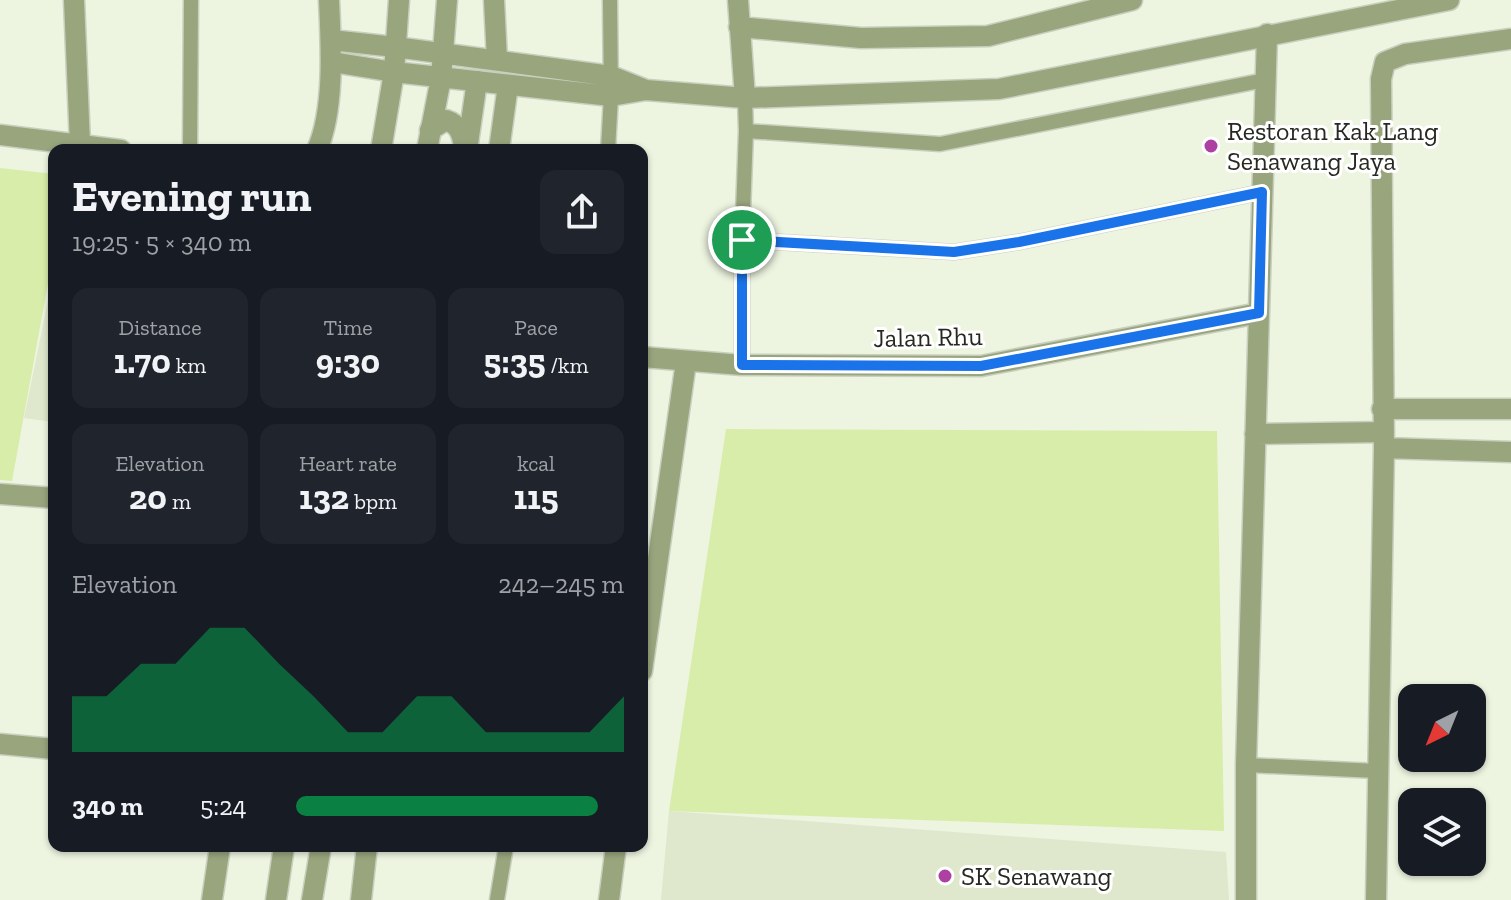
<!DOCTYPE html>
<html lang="en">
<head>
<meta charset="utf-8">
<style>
	:root { --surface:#171b24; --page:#20242c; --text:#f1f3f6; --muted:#9ea1a6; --accent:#0b8043 }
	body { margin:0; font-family:"Zilla Slab",serif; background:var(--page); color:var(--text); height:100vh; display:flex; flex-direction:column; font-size:30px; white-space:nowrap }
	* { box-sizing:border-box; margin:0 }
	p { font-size:26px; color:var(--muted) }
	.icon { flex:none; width:44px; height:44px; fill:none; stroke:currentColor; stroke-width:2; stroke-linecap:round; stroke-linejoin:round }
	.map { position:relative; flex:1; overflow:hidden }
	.sheet { position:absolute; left:48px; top:144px; width:600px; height:708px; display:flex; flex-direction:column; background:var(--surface); border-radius:16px; box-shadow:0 2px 6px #0004 }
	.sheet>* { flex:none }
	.needle { width:52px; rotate:223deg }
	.buttons { position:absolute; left:1398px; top:684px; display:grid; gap:16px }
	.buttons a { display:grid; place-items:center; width:88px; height:88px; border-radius:16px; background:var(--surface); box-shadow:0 2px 6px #0004; font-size:40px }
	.pin { position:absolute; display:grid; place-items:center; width:68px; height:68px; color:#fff; margin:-34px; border:4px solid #fff; border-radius:50%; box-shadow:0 2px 8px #0007 }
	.round { display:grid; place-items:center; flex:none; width:84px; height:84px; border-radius:16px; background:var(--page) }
	.overview { display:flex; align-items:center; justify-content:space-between; height:136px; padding:0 24px }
	h1 { font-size:44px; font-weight:800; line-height:60px }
	.metrics { display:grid; grid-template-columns:repeat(3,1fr); gap:12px; height:136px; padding:8px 24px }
	.metrics div { display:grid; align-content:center; border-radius:16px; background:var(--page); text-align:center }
	.metrics b { font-size:34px; font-weight:800 }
	.metrics small { font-size:22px; font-weight:400 }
	.metrics p { font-size:22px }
	.chart { height:224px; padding:16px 24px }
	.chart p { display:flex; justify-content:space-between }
	.chart svg { width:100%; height:144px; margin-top:8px; fill:var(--accent); opacity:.7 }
	ul { padding:0 24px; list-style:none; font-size:26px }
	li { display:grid; grid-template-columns:128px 96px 1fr; align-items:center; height:60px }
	li i { height:20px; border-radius:10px; background:var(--accent) }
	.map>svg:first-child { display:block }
</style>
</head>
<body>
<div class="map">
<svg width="1511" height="900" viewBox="0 0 1511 900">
	<rect width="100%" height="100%" fill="#edf4e0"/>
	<!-- built -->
	<path fill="#dfe8cd" d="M54 271V422L24 418Z
		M669 811 1226 852 1229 900H661Z"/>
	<!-- green -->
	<path fill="#d8eda9" d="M0 168 54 174V250L12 481 0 480Z
		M726 429 1217 431 1224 831 669 811Z"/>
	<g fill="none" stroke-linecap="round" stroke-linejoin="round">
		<!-- service casing -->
		<g stroke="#c9cfbe" stroke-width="17">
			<path id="service" d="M746 131 940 144 1265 80
				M190 150 191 0
				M608 150 611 96 610 0
				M742 240 954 252 1019 242 1262 192
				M742 365V240L746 131 745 98
				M1246 765 1377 771
				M497 900 506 846"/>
		</g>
		<!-- minor casing -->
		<g stroke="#c9cfbe" stroke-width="23">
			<path id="minor" d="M74 0 80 144
				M494 0 497 60
				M738 0 745 98
				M739 27 861 38 988 36 1132 0
				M331 40 395 47
				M332 62 394 72
				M430 130 446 120C461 125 462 136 465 150
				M0 135 121 150
				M317 150C335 109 331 45 329 0
				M467 150 477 81
				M499 150 508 85
				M642 357 742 365 981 366 1259 313
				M1382 409H1511
				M1255 434 1384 432
				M1384 448 1511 452
				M0 494 54 498
				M642 671 686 362
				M0 744 54 749
				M212 900 220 846
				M361 900 367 846
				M609 900 616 846
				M1246 900V765L1267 34
				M1376 900 1384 448 1381 79 1385 62 1405 54 1511 39"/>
		</g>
		<!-- tertiary casing -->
		<g stroke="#c9cfbe" stroke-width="23">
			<path id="tertiary" d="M395 47 611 76 646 90
				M394 72 611 96 646 90 745 98 999 89 1449 0
				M381 150 394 72 399 0
				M427 150 441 78 447 0
				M276 900 284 846
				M312 900 321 846"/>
		</g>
		<!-- service -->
		<use href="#service" stroke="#98a57d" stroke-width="14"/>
		<!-- minor -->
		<use href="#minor" stroke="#98a57d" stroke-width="20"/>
		<!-- tertiary -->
		<use href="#tertiary" stroke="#98a57d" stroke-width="20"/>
	</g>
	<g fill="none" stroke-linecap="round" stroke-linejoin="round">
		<!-- route casing -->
		<g stroke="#fff" stroke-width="16">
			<path id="route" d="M1262 192 1259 313 981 366 742 365V240L954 252 1019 242Z"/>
		</g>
		<!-- route -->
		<use href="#route" stroke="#1a73e8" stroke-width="10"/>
	</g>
	<!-- markers -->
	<g fill="#ad41a1" stroke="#fff" stroke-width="3">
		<circle cx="1211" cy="146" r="8"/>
		<circle cx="945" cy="876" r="8"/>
	</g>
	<g text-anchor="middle" stroke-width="6" stroke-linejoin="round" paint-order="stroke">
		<!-- poi labels -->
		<g font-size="26" fill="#262821" stroke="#fff" text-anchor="start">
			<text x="1227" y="140">Restoran Kak Lang<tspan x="1227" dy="30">Senawang Jaya</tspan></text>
			<text x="961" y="885">SK Senawang</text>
		</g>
		<!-- street labels -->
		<g font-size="26" fill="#262821" stroke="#fff">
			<text transform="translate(928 337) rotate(-1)" y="9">Jalan Rhu</text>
		</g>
	</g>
</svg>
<div class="buttons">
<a><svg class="needle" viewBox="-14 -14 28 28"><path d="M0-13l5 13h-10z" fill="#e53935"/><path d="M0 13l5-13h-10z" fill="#9ea1a6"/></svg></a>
<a><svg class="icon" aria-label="layers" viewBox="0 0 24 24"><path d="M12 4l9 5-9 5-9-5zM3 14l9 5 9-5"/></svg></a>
</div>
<div class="pin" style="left:742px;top:240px;background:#1e9e55"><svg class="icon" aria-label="arrive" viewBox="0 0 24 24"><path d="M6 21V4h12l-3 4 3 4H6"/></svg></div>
<section class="sheet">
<div class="overview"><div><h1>Evening run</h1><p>19:25 · 5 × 340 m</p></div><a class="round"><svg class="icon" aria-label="share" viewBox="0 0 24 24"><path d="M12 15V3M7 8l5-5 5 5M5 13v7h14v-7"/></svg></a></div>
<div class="metrics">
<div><p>Distance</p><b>1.70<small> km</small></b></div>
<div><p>Time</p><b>9:30</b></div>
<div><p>Pace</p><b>5:35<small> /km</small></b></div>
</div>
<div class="metrics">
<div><p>Elevation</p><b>20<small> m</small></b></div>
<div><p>Heart rate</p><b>132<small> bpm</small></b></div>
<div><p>kcal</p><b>115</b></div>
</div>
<div class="chart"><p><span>Elevation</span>242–245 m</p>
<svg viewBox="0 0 160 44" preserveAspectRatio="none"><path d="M0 44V27L10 27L20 17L30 17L40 6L50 6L60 17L70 27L80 38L90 38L100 27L110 27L120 38L130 38L140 38L150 38L160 27V44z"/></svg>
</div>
<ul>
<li><b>340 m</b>5:24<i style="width:92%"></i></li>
</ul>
</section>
</div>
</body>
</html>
